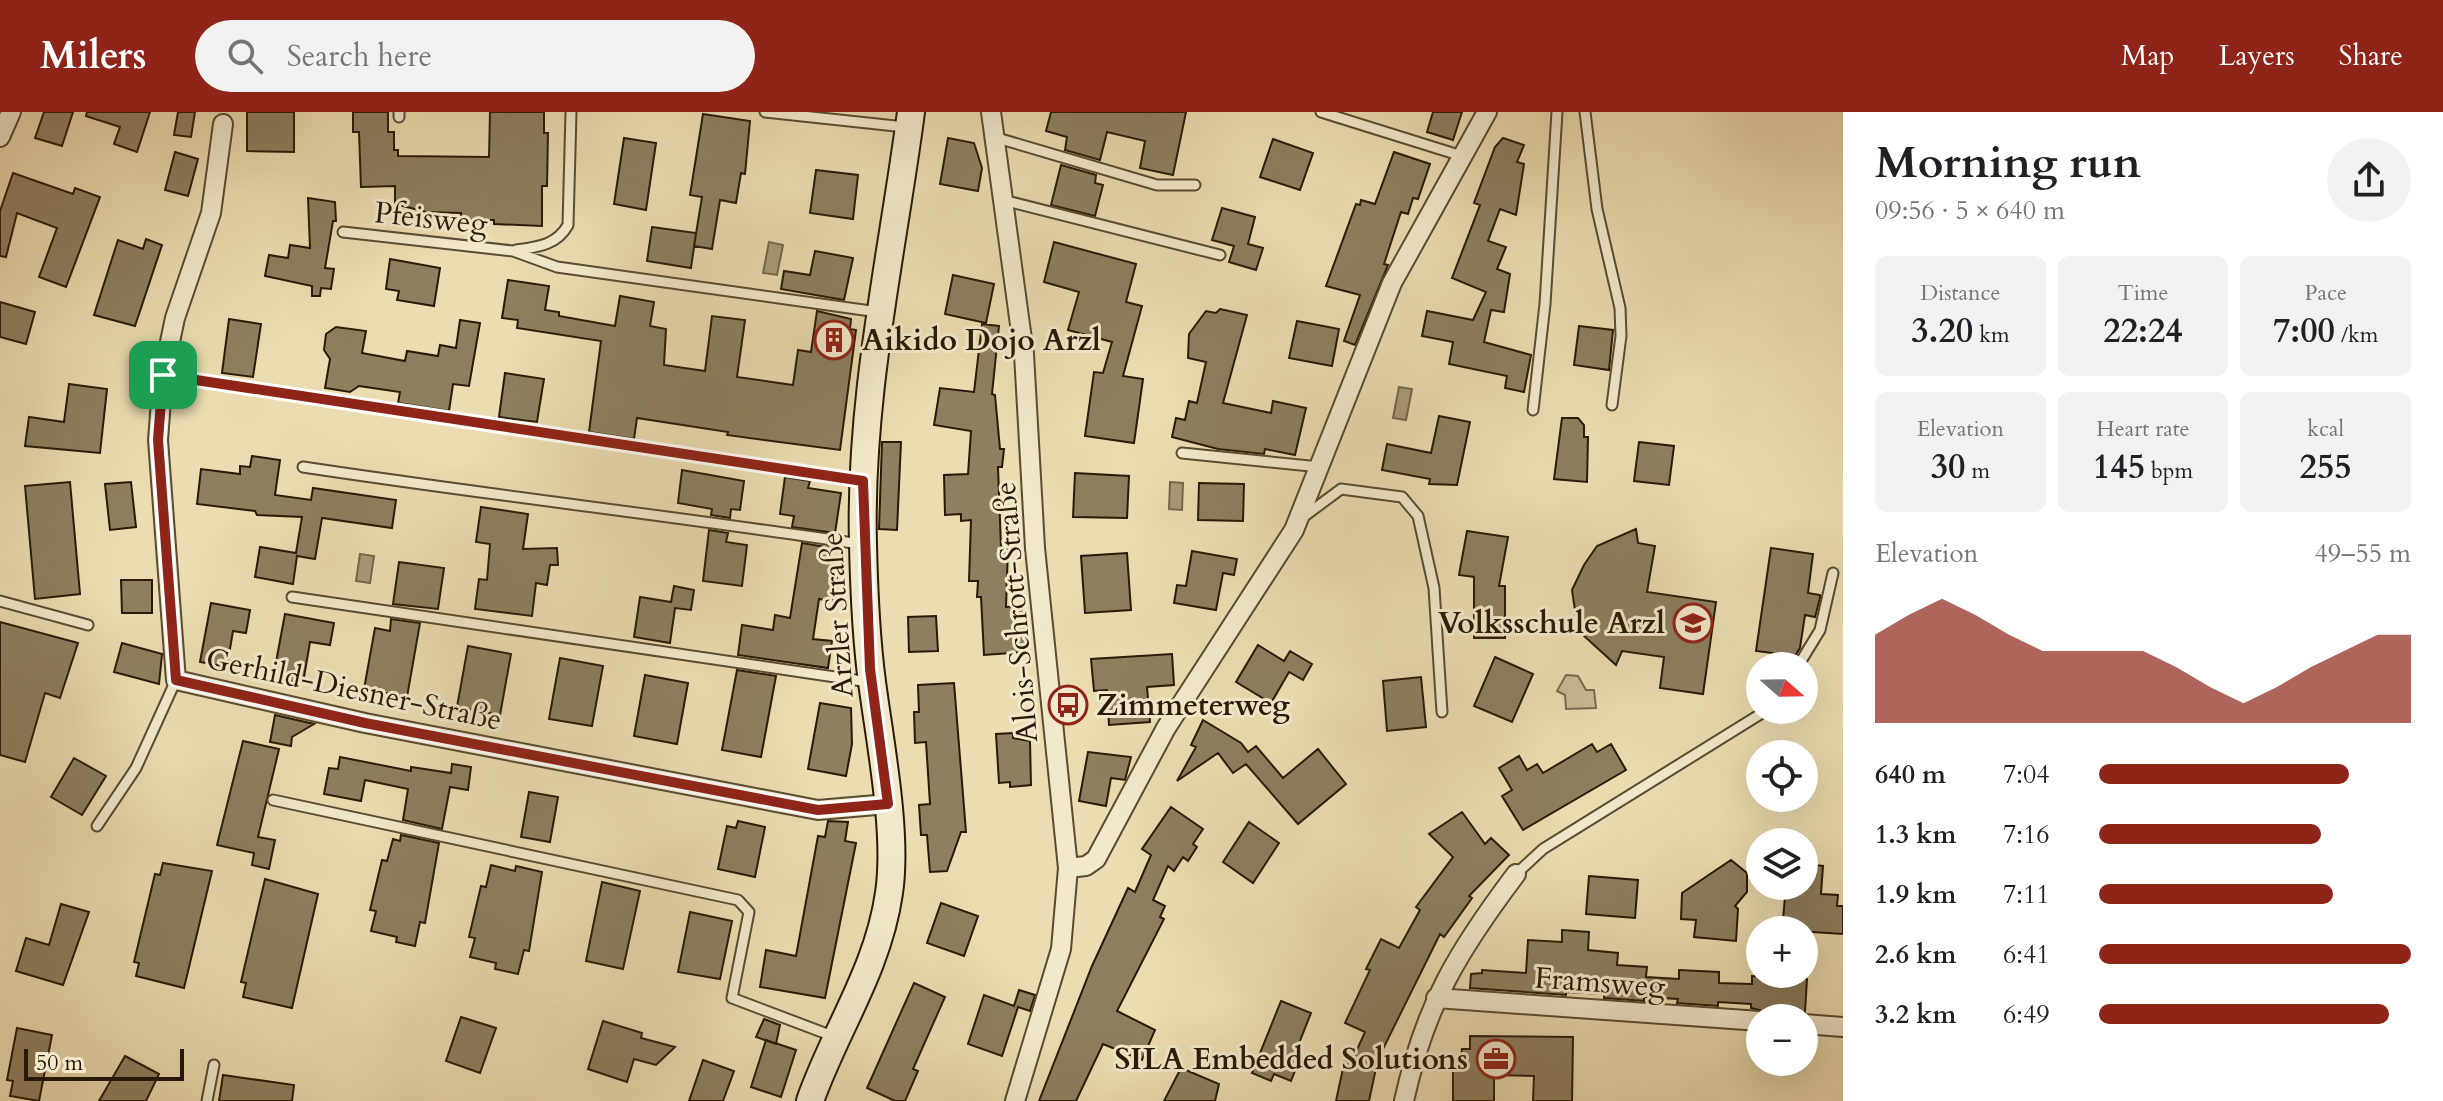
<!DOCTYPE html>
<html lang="en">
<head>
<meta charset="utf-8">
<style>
	:root { --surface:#fff; --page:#f2f2f2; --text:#202124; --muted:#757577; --accent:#8f2418 }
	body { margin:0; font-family:Cardo,serif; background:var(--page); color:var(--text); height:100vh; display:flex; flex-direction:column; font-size:30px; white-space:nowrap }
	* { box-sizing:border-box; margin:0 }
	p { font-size:26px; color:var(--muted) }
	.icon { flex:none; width:44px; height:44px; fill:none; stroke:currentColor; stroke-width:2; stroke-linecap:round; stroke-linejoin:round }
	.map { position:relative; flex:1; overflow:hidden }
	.sheet { display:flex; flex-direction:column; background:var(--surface); width:600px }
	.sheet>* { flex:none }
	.needle { width:52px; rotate:110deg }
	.tools { position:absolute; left:1746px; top:540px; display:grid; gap:16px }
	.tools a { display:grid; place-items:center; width:72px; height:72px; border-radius:50%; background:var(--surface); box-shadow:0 8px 32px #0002; font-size:40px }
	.scale { position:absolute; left:24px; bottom:20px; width:160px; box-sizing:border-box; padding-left:8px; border:4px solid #281a07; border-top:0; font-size:22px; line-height:28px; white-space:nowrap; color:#281a07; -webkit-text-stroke:6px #f2e9cc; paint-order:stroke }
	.pin { position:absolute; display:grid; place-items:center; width:68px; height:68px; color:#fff; margin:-34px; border-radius:16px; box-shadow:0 4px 12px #0006 }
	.round { display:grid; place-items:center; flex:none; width:84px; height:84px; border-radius:42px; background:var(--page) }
	.summary { display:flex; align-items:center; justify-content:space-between; height:136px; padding:0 32px }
	h1 { font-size:44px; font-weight:700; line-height:60px }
	.stats { display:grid; grid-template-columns:repeat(3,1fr); gap:12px; height:136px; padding:8px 32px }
	.stats div { display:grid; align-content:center; border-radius:12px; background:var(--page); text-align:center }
	.stats b { font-size:34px; font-weight:700 }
	.stats small { font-size:22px; font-weight:400 }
	.stats p { font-size:22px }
	.chart { height:224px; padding:16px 32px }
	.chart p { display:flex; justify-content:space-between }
	.chart svg { width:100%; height:144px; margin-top:8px; fill:var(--accent); opacity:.7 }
	ul { padding:0 32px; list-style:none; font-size:26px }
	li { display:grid; grid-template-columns:128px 96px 1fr; align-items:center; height:60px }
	li i { height:20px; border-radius:10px; background:var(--accent) }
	header { display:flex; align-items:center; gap:48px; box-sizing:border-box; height:112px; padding:0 40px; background:var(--accent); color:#fff }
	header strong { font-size:38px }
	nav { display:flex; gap:44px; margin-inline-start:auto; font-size:28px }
	.search { width:560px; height:72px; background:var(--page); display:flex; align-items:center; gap:20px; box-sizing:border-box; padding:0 28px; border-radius:44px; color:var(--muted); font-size:30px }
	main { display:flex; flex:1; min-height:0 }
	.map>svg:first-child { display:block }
</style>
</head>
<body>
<header>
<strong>Milers</strong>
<div class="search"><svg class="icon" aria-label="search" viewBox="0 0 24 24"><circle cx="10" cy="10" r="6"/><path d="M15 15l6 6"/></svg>Search here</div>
<nav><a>Map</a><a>Layers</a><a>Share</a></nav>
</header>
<main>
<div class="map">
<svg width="1843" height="989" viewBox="0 0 1843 989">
	<rect width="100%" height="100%" fill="#ebddb1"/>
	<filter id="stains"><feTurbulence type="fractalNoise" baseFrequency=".0025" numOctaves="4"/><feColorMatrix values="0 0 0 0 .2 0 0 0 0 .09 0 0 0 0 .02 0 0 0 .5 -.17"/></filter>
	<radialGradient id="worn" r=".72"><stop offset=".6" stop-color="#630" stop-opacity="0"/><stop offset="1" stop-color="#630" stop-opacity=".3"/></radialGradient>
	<!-- green -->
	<path fill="#cabc94" stroke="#796b4e" stroke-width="2" d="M1566 563 1578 564 1586 578H1594L1596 596 1566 597 1565 583 1557 579Z"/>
	<!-- water -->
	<path fill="#a99b77" stroke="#75674a" stroke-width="2" d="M769 130 783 133 777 163 763 161Z
		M1399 275 1412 277 1406 308 1393 306Z
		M1170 370 1183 371 1182 398 1169 397Z
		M360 442 374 444 370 471 356 469Z"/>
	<!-- building -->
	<path fill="#8d7f5f" stroke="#281a07" stroke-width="2" d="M44 0H73L62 34 35 26Z
		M87 0H150L137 40 114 32 120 15 86 4Z
		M178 0H195L191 25 174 23Z
		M247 0H294V40L247 39Z
		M353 0H388V20H394V38H398V44L489 45 490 0H544V21H548L547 74H542V114L494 112V108H461V101L426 100 395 92V74L361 75 359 20H353Z
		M1051 0H1186L1173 63 1140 56 1145 29 1107 20 1100 48 1065 38 1067 25 1046 19Z
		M1433 0H1462L1453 28 1427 20Z
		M703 2 750 9 745 62 741 61 736 91 720 88 712 137 694 134 702 85 690 83Z
		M624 26 656 31 646 98 614 92Z
		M948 26 974 31 982 56 978 79 940 72Z
		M1503 26 1524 33 1517 50 1524 52 1516 103 1500 97 1488 129 1506 135 1497 157 1510 162 1504 200 1491 198 1484 230 1531 243 1524 280 1505 276 1507 264 1449 252 1453 230 1422 224 1427 199 1473 208 1486 180 1452 166 1480 93 1474 91 1495 35Z
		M1273 27 1313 41 1300 78 1260 65Z
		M175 40 198 47 188 84 165 78Z
		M1394 40 1430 52 1418 87 1413 86 1408 102 1401 100 1384 152 1388 153 1355 233 1344 229 1360 183 1326 174 1356 92 1360 93 1361 88 1375 92Z
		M1061 53 1096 63 1095 71 1103 73 1095 104 1051 93Z
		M816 58 858 63 853 107 810 101Z
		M13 61 73 82 75 76 100 85 66 175 39 165 57 116 17 101 6 145 0 144V99Z
		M308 86 335 90 336 109H333L325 156 334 157 331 177 321 176 320 184H312V174L265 164 269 143 288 146 290 133 310 136Z
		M1222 96 1255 105 1248 132 1263 136 1256 158 1229 150 1234 134 1212 128Z
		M652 115 696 121 691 156 647 149Z
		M146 127 162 133 135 214 94 203 118 128 143 137Z
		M1054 130 1136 152 1126 190 1142 194 1123 264 1143 267 1134 331 1085 324 1094 260 1103 261 1112 230 1068 218 1079 180 1044 170Z
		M815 139 853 146 844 188 781 177 784 159 810 163Z
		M390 147 440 156 434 194 397 188 399 179 386 177Z
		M953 163 994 172 986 211 945 202Z
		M508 168 549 174 545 198 559 200V204L615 214 620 184 654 190 650 214 666 217 664 253 705 259 712 204 745 208 737 265 793 273 798 238 811 240 817 199 851 207 850 217 856 218 840 338 727 323 728 320 637 306 634 327 589 320 601 229 517 216 518 208 502 206Z
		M0 190 35 200 26 232 0 225Z
		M1220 197 1247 203 1223 291 1271 301 1273 289 1306 296 1295 343 1265 337 1264 342 1218 337 1172 325 1176 306 1185 308 1189 289 1197 291 1206 250 1188 246 1189 222 1206 199 1216 201Z
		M229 207 261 212 253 265 222 261Z
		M460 208 480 211 469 274 453 272 449 299 398 291 400 280 359 274 350 280 325 276 330 247 324 238 326 222 336 215 366 219 362 241 405 249 407 239 438 244 440 233 456 236Z
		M1297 209 1339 217 1332 254 1289 246Z
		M982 212 999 214 992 282 995 283 1000 337H1004L1002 355H998L1001 435 1008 436 1006 495 1024 494 1026 540 984 543 981 485H977L978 469H969L971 408 961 409V402L945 403 944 363 968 362 971 319 934 313 940 276 974 280Z
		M1579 214 1613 218 1609 258 1574 253Z
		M505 261 544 267 537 310 499 305Z
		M69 272 107 277 100 341 25 334 29 305 64 310Z
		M1439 304 1470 310 1457 373 1429 372 1430 367 1382 358 1387 332 1431 341Z
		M1562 306H1578L1584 313V325H1588L1587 370 1554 367Z
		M882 330H901L897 418 879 417Z
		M1639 330 1674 334 1669 373 1634 369Z
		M252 344 280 348 275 383 311 388 313 376 396 388 392 416 322 406 315 447 297 444 293 472 255 465 260 435 296 441 302 405 257 403 255 399 197 392 201 357 240 362V354L250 355Z
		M682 358 744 369 740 398 731 397 730 406 711 403 712 397 678 391Z
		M1075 361 1129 364 1127 406 1073 405Z
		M785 365 810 369 808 376 841 381 835 421 792 415 794 404 780 402Z
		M70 370 80 482 35 487 25 374Z
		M131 370 136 415 110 418 105 372Z
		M1199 371 1244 372 1243 409 1198 408Z
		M481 395 528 402 523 437 557 436 558 453H550L547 473 536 471 532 504 475 497 479 467 487 468 490 432 476 430Z
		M1636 417 1638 431 1655 434 1647 480 1716 490 1703 582 1660 576 1664 545 1622 539 1616 553 1584 524 1576 505 1572 478 1584 453 1597 434Z
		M709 418 728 421 726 430 747 433 742 474 703 469Z
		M1467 419 1508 425 1499 474H1505V526H1474V465L1459 463Z
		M802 431 832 436 831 446 840 448 833 489 819 487 813 527 832 529 828 556 738 543 742 513 773 518 775 503 790 506Z
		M1771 436 1813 442 1808 481 1820 483V486L1815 505 1805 503 1800 536 1795 544 1756 539Z
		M1192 439 1237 447 1234 463 1223 461 1216 498 1174 491 1177 473 1186 474Z
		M1127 441 1131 498 1085 501 1081 444Z
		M399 450 444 456 438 497 393 492Z
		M121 468H152V501H122Z
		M674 474 694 478 691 498 675 496 670 531 634 525 640 485 671 490Z
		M211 491 250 498 246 521 233 519 227 555 200 550Z
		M285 502 334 511 330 533 310 530 303 571 273 566Z
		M936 504 938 539 909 540 908 505Z
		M391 507 420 511 407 585 364 577 375 516 390 519Z
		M0 510 78 531 60 586 45 581 25 650 0 643Z
		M122 531 162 542 159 572 114 560Z
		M1258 533 1284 549 1290 539 1312 552 1303 568 1289 560 1271 591 1236 570Z
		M468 534 511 542 500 603 457 595Z
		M1172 542 1174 573 1147 575 1150 610 1109 613 1107 578 1094 579 1091 547Z
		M1495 545 1533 562 1512 610 1474 594Z
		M560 546 603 554 592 614 549 607Z
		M737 558 776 564 761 645 722 638Z
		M645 563 688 571 677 632 634 624Z
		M1421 565 1426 615 1387 619 1383 569Z
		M954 571 966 720H961L947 759 930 760 927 723H921L919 693 930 692 926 630 915 631 914 600H919L918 573Z
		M820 591 851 596 852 632 846 664 808 657Z
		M275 603 314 612 292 625 291 634 270 630Z
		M1203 608 1241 631 1248 640 1256 634 1283 666 1318 637 1346 672 1298 712 1246 652 1233 661 1218 641 1177 669 1196 635 1191 633Z
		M1013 621V626L1030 629 1031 673 1010 675V670L999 671 996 622Z
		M243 629 279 637 258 725 275 728 269 757 252 753 254 741 217 733Z
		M1592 632 1597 640 1611 632 1626 658 1523 718 1502 684 1512 678 1499 656 1519 644 1527 658 1537 652 1543 661Z
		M1088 640 1131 645 1125 668 1111 666 1106 694 1079 689Z
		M340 645 411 659V655L451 661 452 652 471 655 468 678 450 675 442 717 403 708 408 677 365 668 361 689 324 682 329 656 338 657Z
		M74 646 106 664 82 703 51 685Z
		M529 680 558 685 550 730 521 725Z
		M1171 695 1203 717 1193 732 1197 735 1188 749 1183 745 1174 759 1168 754 1153 788 1165 794 1160 805 1164 807 1117 899 1155 918 1142 948 1103 932 1076 989H1039L1092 854 1128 776 1135 780 1151 743 1142 737Z
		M1462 700 1485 732 1491 726 1509 743 1469 784 1472 786 1444 825 1440 822 1378 947 1369 989H1336L1345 947 1352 949 1365 920 1345 911 1370 858 1366 857 1381 827 1399 836 1420 798 1416 795 1453 745 1429 722Z
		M738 709 765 715 755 765 718 757 727 714 736 716Z
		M828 709 848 710 845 729 856 731 825 886 760 875 766 838 796 844 818 724 825 725Z
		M1249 710 1279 731 1253 771 1223 750Z
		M401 723 439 731 425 811 420 810 415 834 396 830 397 825 371 819 376 799 370 798 382 748 387 749 393 727 400 729Z
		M1731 748 1747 761V780L1735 794 1738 797 1736 829 1694 825 1696 808 1681 807 1682 781Z
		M163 751 212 759 184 876 136 864 139 851 134 850 155 762 160 763Z
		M1804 752 1823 754 1821 782 1838 783 1837 794H1843V822L1782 818 1786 774H1804Z
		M491 753 515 759 516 754 542 760 529 839 524 838 518 862 495 857 496 851 470 845 475 826 469 825 481 774 486 775Z
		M1589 764 1638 768 1635 806 1586 802Z
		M265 767 318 782 292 896 243 885 246 871 241 870Z
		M602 770 640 779 623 857 586 849Z
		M941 791 978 804 964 844 927 831Z
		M61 792 89 800 63 873 16 859 26 826 49 833Z
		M690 800 732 809 720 867 678 860Z
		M1562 818 1589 820 1588 838 1618 841 1617 853 1647 855 1646 865 1679 867V858L1719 860V871L1752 872V864L1807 867 1805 900H1767L1751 896V892L1718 890V894L1677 891 1678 887 1644 885V889L1604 886V882L1566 880V883L1470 876 1471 862 1482 861V858L1526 861 1528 828 1562 830Z
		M914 871 945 885 913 957 918 959 905 989H895L867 976Z
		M1019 878 1035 883 1030 899 1018 895 1002 944 968 932 984 883 1014 894Z
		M1281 889 1311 901 1292 949 1298 951 1291 969 1274 962 1271 969 1252 961Z
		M461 905 496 916 480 961 446 949Z
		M764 907 780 913 776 932 756 925Z
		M603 909 642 921 641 926 675 935 656 953 634 947 627 970 588 957Z
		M17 916 52 923 39 989 10 984 13 969 7 968Z
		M1470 924 1573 925 1572 989H1533L1534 964 1494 963V989H1453V946H1461L1462 937H1470Z
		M766 928 796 938 781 985 751 975Z
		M125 944 159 962 146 989H99Z
		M703 948 734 959 723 989H689Z
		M1181 956 1219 972 1215 989H1164Z
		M223 963 294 973 292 989H219Z"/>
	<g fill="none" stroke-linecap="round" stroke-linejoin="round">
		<!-- service casing -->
		<g stroke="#594b32" stroke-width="13">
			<path id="service" d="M765 0 905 15
				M1321 0 1462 44
				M1585 0 1597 97 1620 196 1621 224 1612 293
				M399 5V0
				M994 25 1157 73H1195
				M1003 88 1220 143
				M343 120 513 139 557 155 878 200
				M516 138C538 135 557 133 568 113L571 0
				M163 263 860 369
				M1533 298 1545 192 1557 0
				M1182 341 1320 355
				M303 355C488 383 674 404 860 432
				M1302 406 1341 377 1402 385 1418 404 1434 476 1442 600
				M292 485 869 570
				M0 489 88 513
				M1798 554 1820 518 1833 461
				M273 688 738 788 749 800 732 886 835 925
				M97 714 136 656 176 568
				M1516 762 1543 737 1767 598
				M207 989 214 953"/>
		</g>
		<!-- minor casing -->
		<g stroke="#594b32" stroke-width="22">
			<path id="minor" d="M991 0 1024 242 1035 436 1068 756 1061 837 1015 989
				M223 12 211 101 175 206 163 263 158 328 176 568 365 611 818 698 888 692
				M0 25 11 0
				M1068 756 1086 754 1096 747 1166 616 1294 418 1392 171 1487 0
				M1436 886 1760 909
				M1804 912 1843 915
				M1404 989C1425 893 1458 839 1516 762"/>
		</g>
		<!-- secondary casing -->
		<g stroke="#281a07" stroke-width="30">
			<path id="secondary" d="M810 989C835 918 878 858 889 781 898 721 880 631 872 570 866 525 864 478 863 432 859 286 892 144 911 0"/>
		</g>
		<!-- service -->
		<use href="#service" stroke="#f2e9cc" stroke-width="9"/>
		<!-- minor -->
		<use href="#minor" stroke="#f2e9cc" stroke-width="18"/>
		<!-- secondary -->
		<use href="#secondary" stroke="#f2e9cc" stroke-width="26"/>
	</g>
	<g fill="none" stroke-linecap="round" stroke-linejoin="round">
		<!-- route casing -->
		<g stroke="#fff" stroke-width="16">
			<path id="route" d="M163 263 863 369 870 557 888 692 818 698 365 611 176 568 158 328Z"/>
		</g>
		<!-- route -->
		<use href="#route" stroke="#8f2418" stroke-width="10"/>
	</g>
	<!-- icons -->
	<defs>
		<g id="building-ring" transform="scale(2)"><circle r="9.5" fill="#f2e9cc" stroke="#8f2418" stroke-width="1.5"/><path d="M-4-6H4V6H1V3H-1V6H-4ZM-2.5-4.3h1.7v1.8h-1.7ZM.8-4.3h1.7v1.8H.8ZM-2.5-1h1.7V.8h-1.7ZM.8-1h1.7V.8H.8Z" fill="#8f2418"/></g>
		<g id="school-ring" transform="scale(2)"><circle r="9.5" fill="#f2e9cc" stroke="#8f2418" stroke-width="1.5"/><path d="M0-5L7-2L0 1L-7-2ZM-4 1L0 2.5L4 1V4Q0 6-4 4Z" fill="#8f2418"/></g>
		<g id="bus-ring" transform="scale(2)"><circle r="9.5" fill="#f2e9cc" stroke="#8f2418" stroke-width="1.5"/><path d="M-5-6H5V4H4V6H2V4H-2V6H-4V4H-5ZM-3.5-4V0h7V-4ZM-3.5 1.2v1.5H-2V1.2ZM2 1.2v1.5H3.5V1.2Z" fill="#8f2418"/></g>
		<g id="office-ring" transform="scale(2)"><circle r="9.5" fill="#f2e9cc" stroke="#8f2418" stroke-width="1.5"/><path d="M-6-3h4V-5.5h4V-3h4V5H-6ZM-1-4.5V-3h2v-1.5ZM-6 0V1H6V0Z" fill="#8f2418"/></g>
	</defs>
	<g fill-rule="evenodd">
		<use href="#building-ring" x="834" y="228"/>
		<use href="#school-ring" x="1693" y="511"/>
		<use href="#bus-ring" x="1068" y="593"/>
		<use href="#office-ring" x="1496" y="947"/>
	</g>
	<g text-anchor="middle" stroke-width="6" stroke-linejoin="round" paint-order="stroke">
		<!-- street labels -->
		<g font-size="30" fill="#281a07" stroke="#f2e9cc">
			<text transform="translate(431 106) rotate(6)" y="10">Pfeisweg</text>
			<text transform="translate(1016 500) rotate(-95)" y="10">Alois-Schrott-Straße</text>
			<text transform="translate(837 503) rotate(-94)" y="10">Arzler Straße</text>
			<text transform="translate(354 577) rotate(12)" y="10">Gerhild-Diesner-Straße</text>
			<text transform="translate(1600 870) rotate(4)" y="10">Framsweg</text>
		</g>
		<!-- poi labels -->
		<g font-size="30" font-weight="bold" fill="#281a07" stroke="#f2e9cc" text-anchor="start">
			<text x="862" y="238">Aikido Dojo Arzl</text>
			<text x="1665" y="521" text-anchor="end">Volksschule Arzl</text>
			<text x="1096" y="603">Zimmeterweg</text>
			<text x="1468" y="957" text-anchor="end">SILA Embedded Solutions</text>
		</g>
	</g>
	<rect width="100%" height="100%" filter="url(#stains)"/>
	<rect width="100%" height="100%" fill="url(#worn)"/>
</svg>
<div class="tools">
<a><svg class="needle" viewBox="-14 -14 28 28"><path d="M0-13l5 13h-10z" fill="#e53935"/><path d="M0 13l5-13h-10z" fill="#757577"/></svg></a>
<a><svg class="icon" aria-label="locate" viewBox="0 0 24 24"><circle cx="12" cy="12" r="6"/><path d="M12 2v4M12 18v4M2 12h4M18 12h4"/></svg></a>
<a><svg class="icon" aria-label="layers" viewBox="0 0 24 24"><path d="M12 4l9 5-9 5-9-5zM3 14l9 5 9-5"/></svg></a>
<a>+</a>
<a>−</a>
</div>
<div class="scale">50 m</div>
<div class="pin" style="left:163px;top:263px;background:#1e9e55"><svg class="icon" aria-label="arrive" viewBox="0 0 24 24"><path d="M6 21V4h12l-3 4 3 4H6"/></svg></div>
</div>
<section class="sheet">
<div class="summary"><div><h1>Morning run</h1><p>09:56 · 5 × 640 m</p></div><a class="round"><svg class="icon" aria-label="share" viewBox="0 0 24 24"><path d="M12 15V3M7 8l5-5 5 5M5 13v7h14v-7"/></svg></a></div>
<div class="stats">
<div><p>Distance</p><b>3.20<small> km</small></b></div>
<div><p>Time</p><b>22:24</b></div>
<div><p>Pace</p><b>7:00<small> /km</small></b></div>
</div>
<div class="stats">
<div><p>Elevation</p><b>30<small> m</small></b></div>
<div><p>Heart rate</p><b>145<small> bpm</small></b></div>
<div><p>kcal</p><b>255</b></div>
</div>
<div class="chart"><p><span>Elevation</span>49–55 m</p>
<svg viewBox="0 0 160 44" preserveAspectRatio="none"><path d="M0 44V17L10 11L20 6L30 11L40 17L50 22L60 22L70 22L80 22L90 27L100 33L110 38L120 33L130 27L140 22L150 17L160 17V44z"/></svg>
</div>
<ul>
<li><b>640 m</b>7:04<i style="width:80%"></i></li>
<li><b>1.3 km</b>7:16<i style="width:71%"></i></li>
<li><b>1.9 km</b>7:11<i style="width:75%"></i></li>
<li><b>2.6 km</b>6:41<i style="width:100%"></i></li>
<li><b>3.2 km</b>6:49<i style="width:93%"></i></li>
</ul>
</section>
</main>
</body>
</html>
